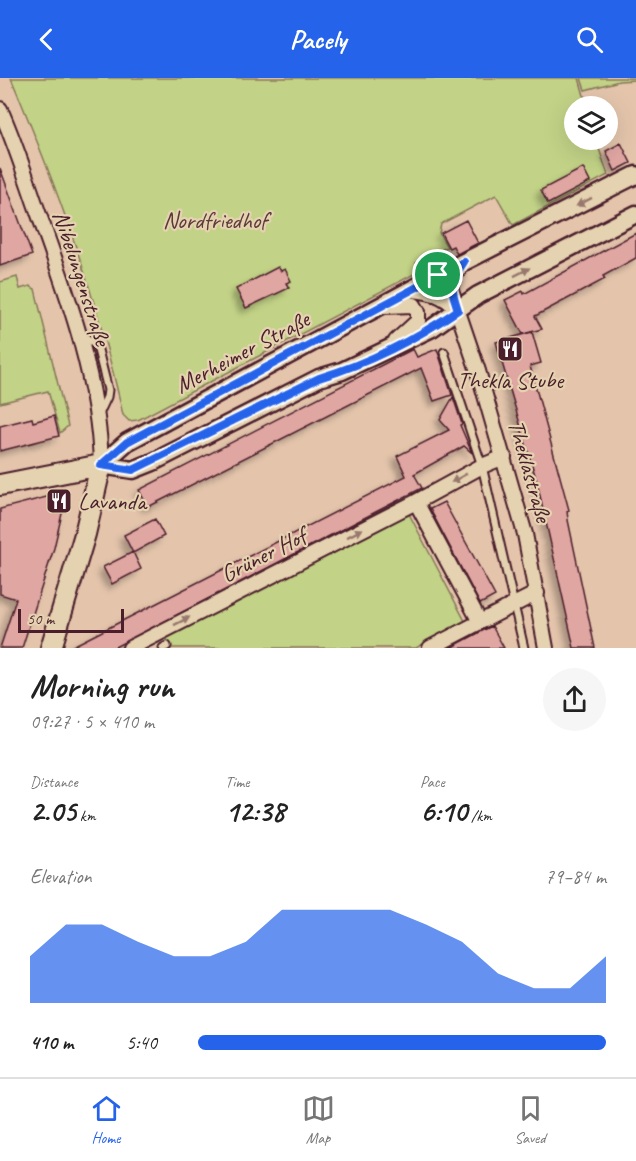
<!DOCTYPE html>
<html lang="en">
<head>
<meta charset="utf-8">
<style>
	:root { --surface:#fff; --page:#f6f6f6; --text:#222; --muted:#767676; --line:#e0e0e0; --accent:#2563eb }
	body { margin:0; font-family:Caveat,sans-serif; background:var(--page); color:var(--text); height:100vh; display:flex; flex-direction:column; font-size:22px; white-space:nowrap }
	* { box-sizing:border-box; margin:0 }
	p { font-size:20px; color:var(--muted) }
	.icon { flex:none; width:33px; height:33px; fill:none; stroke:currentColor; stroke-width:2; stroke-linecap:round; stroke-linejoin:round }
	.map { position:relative; height:570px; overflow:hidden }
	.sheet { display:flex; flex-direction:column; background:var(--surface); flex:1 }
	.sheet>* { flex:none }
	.tools { position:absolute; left:564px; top:18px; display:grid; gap:12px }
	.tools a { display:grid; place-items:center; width:54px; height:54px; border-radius:50%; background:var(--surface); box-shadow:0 6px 24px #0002; font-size:30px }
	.scale { position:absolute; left:18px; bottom:15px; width:106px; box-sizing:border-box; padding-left:6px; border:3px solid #4a1f2b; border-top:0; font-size:16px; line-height:21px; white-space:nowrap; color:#4a1f2b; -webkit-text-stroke:4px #e5d2b0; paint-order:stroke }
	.pin { position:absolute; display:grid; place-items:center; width:51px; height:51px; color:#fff; margin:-26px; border:3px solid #fff; border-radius:50%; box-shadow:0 2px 6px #0007 }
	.round { display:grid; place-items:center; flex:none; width:63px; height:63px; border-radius:32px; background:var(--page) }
	.head { display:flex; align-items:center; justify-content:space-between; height:102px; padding:0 30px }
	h1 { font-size:33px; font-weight:700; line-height:45px }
	.stats { display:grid; grid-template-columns:repeat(3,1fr); gap:9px; height:102px; padding:6px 30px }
	.stats div { display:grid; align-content:center }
	.stats b { font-size:30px; font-weight:700 }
	.stats small { font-size:16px; font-weight:400 }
	.stats p { font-size:16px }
	.chart { height:168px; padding:12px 30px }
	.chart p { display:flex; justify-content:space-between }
	.chart svg { width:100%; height:108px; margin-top:6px; fill:var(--accent); opacity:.7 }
	ul { padding:0 30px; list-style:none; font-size:20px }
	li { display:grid; grid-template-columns:96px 72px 1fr; align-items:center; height:45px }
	li i { height:15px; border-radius:8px; background:var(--accent) }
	header { display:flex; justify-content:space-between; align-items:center; height:78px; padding:0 30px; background:var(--accent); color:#fff; font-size:27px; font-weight:700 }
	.tabs { display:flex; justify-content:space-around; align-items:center; height:84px; border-top:2px solid var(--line); background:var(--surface); font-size:16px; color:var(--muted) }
	.tabs a { display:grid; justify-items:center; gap:3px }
	.tabs .active { color:var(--accent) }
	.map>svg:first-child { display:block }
</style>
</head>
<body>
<header><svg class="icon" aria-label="back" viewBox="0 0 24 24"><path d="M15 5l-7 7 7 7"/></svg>Pacely<svg class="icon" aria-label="search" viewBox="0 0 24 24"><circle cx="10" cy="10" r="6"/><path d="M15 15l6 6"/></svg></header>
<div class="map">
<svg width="636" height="570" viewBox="0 0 636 570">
	<defs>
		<filter id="shadow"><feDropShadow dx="-5" dy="5" stdDeviation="3" flood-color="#0004"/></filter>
	</defs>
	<rect width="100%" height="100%" fill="#e4c5ac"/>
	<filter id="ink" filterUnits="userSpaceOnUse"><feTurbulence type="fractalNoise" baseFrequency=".0167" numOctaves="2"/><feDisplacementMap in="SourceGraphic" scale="12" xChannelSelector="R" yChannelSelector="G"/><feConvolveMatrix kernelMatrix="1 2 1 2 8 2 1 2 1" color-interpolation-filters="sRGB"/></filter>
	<g filter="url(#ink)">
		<!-- green -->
		<path fill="#c2d286" stroke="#867858" stroke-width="1.5" d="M11 0H579L587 28H574V62H596L608 97 513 147 496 117 441 146 439 155 447 169 416 185 419 191 416 195 138 342 129 343 123 337C98 221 57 109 11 0Z
			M581 0H636V2L619 3 585 12Z
			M17 199 20 211 30 208 35 211 68 348 60 355 48 313 0 325V204Z
			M407 432 465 543 416 570H171L166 559Z"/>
		<!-- building -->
		<path fill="#e0a6a2" stroke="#4a1f2b" stroke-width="1.5" filter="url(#shadow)" d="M621 65 631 85 615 93 606 73Z
			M0 90 32 177 0 188Z
			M583 90 590 104 548 126 541 112Z
			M466 142 478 165 457 176 453 168 449 170 441 155Z
			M636 155V180L603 198 605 201 539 236 535 238 542 251 523 256 505 222 523 213 524 216Z
			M278 189 281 193 285 191 291 203 286 205 289 210 246 230 236 211Z
			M532 254 541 285 530 288 569 432 567 433 568 442 595 570H574L537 404 496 264Z
			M413 271 417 279 437 271 452 317 434 323 421 290 148 429 139 412Z
			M453 319 462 346 460 347 472 375 464 368 414 396 422 410 113 570H69L406 398 397 378 449 352 440 342Z
			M54 338 59 358 0 373V348L32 340 33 344Z
			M54 417 64 427 54 470 22 570H0L16 521 0 516V431Z
			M444 424 495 518 480 526 430 431Z
			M155 441 164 458 133 475 124 457Z
			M133 474 141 491 112 506 103 489Z
			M492 548 504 570H450L484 552Z"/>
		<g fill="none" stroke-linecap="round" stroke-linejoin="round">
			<!-- service casing -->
			<g stroke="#4a1f2b" stroke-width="11">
				<path id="service" d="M81 256 97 268 108 312 107 319 99 336
					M444 274 482 388 524 570
					M163 570 167 568"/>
			</g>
			<!-- minor casing -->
			<g stroke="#4a1f2b" stroke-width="18">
				<path id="minor" d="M0 31C15 64 26 100 38 134 67 215 99 301 101 387
					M464 184 454 198 450 210 478 293 525 456 546 570
					M412 212C432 214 442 216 456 230
					M384 228 414 227 418 234V243L396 263
					M416 424 482 388 504 379
					M480 544 537 515
					M130 570 416 424 480 544 430 570"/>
			</g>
			<!-- tertiary casing -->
			<g stroke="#4a1f2b" stroke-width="21">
				<path id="tertiary" d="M101 387 127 364 438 197 636 97
					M101 387 133 392 153 384 319 300 342 293 432 250 478 217 636 136"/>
			</g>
			<!-- secondary casing -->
			<g stroke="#4a1f2b" stroke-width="24">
				<path id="secondary" d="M0 407 101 387 85 456 51 570"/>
			</g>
			<!-- service -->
			<use href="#service" stroke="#e5d2b0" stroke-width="7"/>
			<!-- minor -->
			<use href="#minor" stroke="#e5d2b0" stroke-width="14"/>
			<!-- tertiary -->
			<use href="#tertiary" stroke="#e5d2b0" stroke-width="16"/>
			<!-- secondary -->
			<use href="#secondary" stroke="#e5d2b0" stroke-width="20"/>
		</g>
		<!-- one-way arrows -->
		<defs><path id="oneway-solid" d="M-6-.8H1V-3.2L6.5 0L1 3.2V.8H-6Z" transform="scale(1.5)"/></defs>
		<g fill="#98786e">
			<use href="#oneway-solid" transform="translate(584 124) rotate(153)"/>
			<use href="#oneway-solid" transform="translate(522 194) rotate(-27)"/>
			<use href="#oneway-solid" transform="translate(459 400) rotate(151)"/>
			<use href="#oneway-solid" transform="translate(355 455) rotate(-27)"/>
			<use href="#oneway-solid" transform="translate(182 543) rotate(-27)"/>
		</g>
	</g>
	<g fill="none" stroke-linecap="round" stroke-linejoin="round" filter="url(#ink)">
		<!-- route casing -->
		<g stroke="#fff" stroke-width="12">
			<path id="route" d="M464 184C449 205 450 208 458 232 416 261 368 285 319 300L133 392 101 387 127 364Z"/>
		</g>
		<!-- route -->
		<use href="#route" stroke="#2563eb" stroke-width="8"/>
	</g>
	<!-- icons -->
	<defs>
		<g id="restaurant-square" transform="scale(1.35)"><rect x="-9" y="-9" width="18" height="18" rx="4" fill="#4a1f2b" stroke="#e5d2b0"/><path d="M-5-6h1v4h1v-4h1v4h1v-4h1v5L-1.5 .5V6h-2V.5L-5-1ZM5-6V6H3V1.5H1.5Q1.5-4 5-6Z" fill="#fff"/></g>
	</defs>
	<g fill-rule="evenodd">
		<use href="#restaurant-square" x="510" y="271"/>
		<use href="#restaurant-square" x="59" y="423"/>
	</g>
	<g text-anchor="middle" stroke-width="4.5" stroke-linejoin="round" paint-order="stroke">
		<!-- park labels -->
		<g font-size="24" fill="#5c3a39" stroke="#e5d2b0">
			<text x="215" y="150">Nordfriedhof</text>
		</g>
		<!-- street labels -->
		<g font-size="24" fill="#4a1f2b" stroke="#e5d2b0">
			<text transform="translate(82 200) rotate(72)" y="8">Nibelungenstraße</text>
			<text transform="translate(242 274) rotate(-28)" y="8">Merheimer Straße</text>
			<text transform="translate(530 393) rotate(74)" y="8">Theklastraße</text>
			<text transform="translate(263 477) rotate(-27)" y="8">Grüner Hof</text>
		</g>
		<!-- poi labels -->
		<g font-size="24" fill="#4a1f2b" stroke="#e5d2b0">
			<text x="510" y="310">Thekla Stube</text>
			<text x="78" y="431" text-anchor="start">Lavanda</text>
		</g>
	</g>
</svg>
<div class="tools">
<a><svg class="icon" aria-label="layers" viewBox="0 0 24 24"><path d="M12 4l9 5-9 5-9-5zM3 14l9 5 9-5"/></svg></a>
</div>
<div class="scale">50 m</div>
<div class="pin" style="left:438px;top:197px;background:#1e9e55"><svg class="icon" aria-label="arrive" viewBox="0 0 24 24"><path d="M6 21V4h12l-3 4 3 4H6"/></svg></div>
</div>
<section class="sheet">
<div class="head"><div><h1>Morning run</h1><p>09:27 · 5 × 410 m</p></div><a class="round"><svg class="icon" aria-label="share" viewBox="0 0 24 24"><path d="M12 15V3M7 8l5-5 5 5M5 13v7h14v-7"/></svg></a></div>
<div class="stats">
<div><p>Distance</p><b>2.05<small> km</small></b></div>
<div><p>Time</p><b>12:38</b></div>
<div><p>Pace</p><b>6:10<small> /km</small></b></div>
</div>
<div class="chart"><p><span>Elevation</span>79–84 m</p>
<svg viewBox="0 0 160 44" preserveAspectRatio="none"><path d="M0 44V25L10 12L20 12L30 19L40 25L50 25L60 19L70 6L80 6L90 6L100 6L110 12L120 19L130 32L140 38L150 38L160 25V44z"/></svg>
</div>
<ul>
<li><b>410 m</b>5:40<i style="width:100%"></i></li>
</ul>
</section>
<nav class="tabs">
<a class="active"><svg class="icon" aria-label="home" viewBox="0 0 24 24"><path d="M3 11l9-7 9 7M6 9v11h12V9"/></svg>Home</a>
<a><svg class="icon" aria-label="map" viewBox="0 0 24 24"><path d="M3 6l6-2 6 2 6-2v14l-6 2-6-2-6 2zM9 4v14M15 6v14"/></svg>Map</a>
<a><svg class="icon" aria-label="saved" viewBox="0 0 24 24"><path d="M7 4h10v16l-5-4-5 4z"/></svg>Saved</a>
</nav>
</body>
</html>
